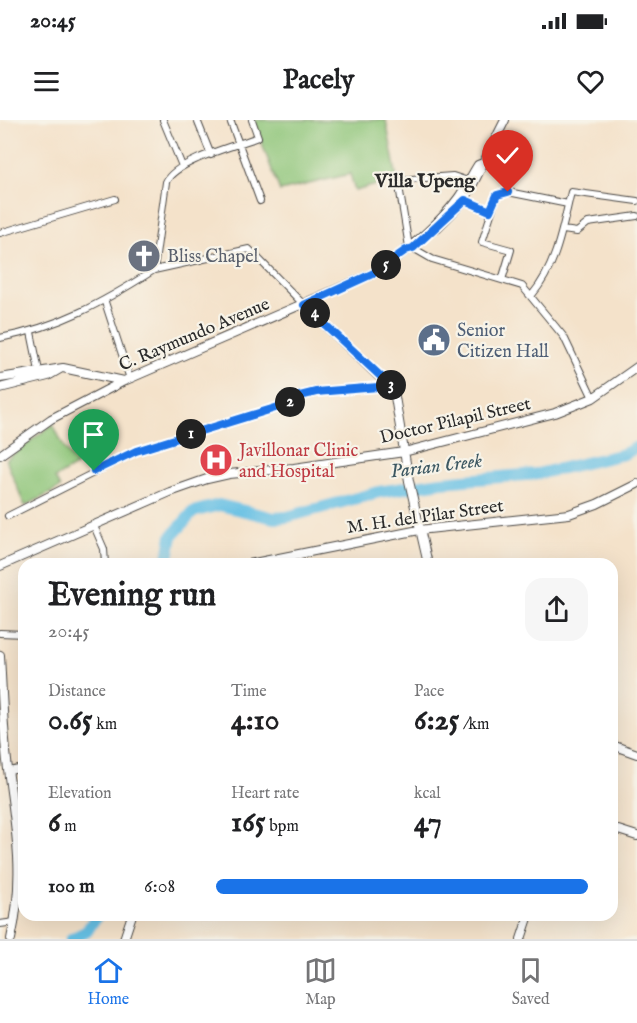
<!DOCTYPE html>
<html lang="en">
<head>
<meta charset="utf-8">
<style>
	:root { --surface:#fff; --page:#f6f6f6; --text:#202124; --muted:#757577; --line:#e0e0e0; --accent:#1a73e8 }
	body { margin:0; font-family:"IM FELL English",serif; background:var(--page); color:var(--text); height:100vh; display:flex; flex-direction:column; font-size:22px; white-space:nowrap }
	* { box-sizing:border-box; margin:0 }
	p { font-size:20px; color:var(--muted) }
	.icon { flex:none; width:33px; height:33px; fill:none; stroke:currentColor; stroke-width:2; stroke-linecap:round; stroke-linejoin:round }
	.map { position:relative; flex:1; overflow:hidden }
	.drawer { position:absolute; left:18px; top:438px; width:600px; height:363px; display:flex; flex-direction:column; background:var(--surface); border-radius:18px; box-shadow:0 6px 24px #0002 }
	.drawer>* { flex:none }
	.pin { position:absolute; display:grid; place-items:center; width:51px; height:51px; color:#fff; margin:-62px -26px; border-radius:50% 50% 50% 0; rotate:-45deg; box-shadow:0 0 6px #0007 }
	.pin .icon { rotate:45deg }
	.km { position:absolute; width:30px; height:30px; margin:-15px; border-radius:50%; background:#222; color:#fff; font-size:16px; line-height:30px; text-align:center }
	.round { display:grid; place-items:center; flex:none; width:63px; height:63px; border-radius:18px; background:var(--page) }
	.overview { display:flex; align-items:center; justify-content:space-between; height:102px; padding:0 30px }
	h1 { font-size:33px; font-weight:800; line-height:45px }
	.figures { display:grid; grid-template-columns:repeat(3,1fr); gap:9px; height:102px; padding:6px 30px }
	.figures div { display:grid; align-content:center }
	.figures b { font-size:30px; font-weight:800 }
	.figures small { font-size:16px; font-weight:400 }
	.figures p { font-size:16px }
	ul { padding:0 30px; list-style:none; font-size:20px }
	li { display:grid; grid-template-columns:96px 72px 1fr; align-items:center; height:45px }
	li i { height:15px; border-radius:8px; background:var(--accent) }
	.status { display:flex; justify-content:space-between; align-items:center; height:42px; padding:0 30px; background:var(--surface); direction:ltr }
	.status svg { height:16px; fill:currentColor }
	header { display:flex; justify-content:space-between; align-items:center; height:78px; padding:0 30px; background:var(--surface); font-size:27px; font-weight:800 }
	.tab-bar { display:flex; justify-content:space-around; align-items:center; height:84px; border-top:2px solid var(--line); background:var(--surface); font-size:16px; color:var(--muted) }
	.tab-bar a { display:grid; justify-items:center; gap:3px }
	.tab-bar .current { color:var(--accent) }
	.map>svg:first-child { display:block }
</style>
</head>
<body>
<div class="status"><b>20:45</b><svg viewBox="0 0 49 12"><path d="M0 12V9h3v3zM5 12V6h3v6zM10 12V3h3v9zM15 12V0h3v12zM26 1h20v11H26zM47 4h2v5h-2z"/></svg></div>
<header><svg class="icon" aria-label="menu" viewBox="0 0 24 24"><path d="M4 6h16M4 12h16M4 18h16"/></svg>Pacely<svg class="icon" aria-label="heart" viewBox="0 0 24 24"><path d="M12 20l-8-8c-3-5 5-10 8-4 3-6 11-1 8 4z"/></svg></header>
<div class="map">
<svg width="637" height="819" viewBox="0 0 637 819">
	<rect width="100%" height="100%" fill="#f7f3e8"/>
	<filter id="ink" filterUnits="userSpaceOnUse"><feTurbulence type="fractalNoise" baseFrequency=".0167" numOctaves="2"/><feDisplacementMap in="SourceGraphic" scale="12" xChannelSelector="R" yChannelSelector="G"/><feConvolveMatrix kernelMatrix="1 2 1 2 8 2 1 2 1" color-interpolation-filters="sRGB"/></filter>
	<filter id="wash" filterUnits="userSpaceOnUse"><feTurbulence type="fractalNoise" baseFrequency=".008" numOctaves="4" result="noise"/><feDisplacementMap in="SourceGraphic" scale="24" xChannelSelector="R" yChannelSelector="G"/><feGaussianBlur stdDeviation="1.35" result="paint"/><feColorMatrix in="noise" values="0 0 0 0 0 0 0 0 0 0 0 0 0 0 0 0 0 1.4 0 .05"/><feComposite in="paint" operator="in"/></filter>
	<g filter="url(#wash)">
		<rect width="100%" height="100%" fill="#f4e2ca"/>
		<!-- green -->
		<path fill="#8cc477" stroke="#5c7851" stroke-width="1.5" d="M253 0H386L397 59 355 71 350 54 280 71Z
			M53 304 65 329 77 345 55 358 60 368 25 386 6 340Z"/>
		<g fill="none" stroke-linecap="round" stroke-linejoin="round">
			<!-- river -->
			<path stroke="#66c0e4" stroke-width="12" d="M167 444 172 416 193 392 219 385 274 398 287 397 379 372 441 362 537 354 624 334 637 327
				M71 819 87 811 97 795"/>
		</g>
	</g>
	<g filter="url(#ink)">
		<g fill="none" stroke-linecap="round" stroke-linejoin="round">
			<!-- street casing -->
			<g stroke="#494643" stroke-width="8">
				<path id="street" d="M163 0 182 46
					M197 0 211 35
					M230 0 260 81
					M465 80 491 91
					M563 110 577 112 588 103 637 96
					M0 113 115 79
					M409 127 398 60 453 56 468 61
					M413 128 432 139 522 166 564 217 593 278
					M154 150 249 129 304 185
					M502 160 511 130 482 122 497 75 508 72 568 84
					M532 175C557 145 562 109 571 72L637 81
					M105 182 130 259
					M31 212 39 251
					M0 218C59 207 104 182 154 150L166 62C175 41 235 26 258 17L252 0
					M8 396 137 331 285 285 300 276 316 272 390 266
					M94 406 104 429 105 444
					M0 513 24 514
					M9 651 24 648
					M0 804 15 802"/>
			</g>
			<!-- secondary casing -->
			<g stroke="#494643" stroke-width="10">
				<path id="secondary" d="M437 108 465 80 505 0
					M304 185 394 271 409 361 428 444
					M0 258 63 248 124 261
					M0 268 48 256 60 249
					M0 335 51 299 124 261 372 154C403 134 437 107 459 77 466 67 471 56 478 45L483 43
					M249 444 419 410 569 394 597 384 637 364
					M0 446 170 372 207 359 229 354 294 348 404 332 555 293 593 278 637 247
					M0 535C2 570 3 605 7 641 15 708 26 751 11 819
					M612 625 637 634
					M612 708 637 716
					M124 819 132 795
					M521 819 529 795"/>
			</g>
			<!-- street -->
			<use href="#street" stroke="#fff" stroke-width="6"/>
			<!-- secondary -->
			<use href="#secondary" stroke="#fff" stroke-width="8"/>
		</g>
	</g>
	<g fill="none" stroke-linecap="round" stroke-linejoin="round" filter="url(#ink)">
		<!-- route casing -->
		<g stroke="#fff" stroke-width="12">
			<path id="route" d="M94 351 136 331 285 285 300 276 316 272 391 266 304 185 372 154 406 130 413 128 465 80 490 91 497 75 508 72"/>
		</g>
		<!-- route -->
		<use href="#route" stroke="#1a73e8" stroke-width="8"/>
	</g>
	<!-- icons -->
	<defs>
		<g id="church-disc" transform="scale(1.725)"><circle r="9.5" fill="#6b7280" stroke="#f7f3e8"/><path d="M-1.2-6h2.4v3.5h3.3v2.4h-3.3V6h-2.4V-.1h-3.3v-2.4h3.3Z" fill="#fff"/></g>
		<g id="civic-disc" transform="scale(1.725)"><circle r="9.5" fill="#5c6f8a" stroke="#f7f3e8"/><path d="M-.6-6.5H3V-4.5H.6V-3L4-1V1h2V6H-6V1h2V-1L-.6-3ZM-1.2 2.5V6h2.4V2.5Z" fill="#fff"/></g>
		<g id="hospital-disc" transform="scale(1.725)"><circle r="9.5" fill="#e0444e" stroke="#f7f3e8"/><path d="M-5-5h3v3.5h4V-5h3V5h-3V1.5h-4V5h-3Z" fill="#fff"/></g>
	</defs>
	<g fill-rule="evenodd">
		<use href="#church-disc" x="144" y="136"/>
		<use href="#civic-disc" x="434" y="220"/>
		<use href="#hospital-disc" x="216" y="340"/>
	</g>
	<g text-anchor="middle" stroke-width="4.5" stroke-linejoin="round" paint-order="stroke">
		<!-- worship labels -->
		<g font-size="18" fill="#5b616d" stroke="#f7f3e8" text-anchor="start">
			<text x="167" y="142">Bliss Chapel</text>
		</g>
		<!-- service labels -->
		<g font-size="18" fill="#4e5e75" stroke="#f7f3e8" text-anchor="start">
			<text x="457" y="216">Senior<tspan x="457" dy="21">Citizen Hall</tspan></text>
		</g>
		<!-- street labels -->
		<g font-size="18" fill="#2b2b2b" stroke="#f7f3e8">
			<text transform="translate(194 214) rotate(-23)" y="6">C. Raymundo Avenue</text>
			<text transform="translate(455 300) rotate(-13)" y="6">Doctor Pilapil Street</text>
			<text transform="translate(425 396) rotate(-8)" y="6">M. H. del Pilar Street</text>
		</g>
		<!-- health labels -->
		<g font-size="18" fill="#be3a42" stroke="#f7f3e8" text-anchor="start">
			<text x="239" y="336">Javillonar Clinic<tspan x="239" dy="21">and Hospital</tspan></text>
		</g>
		<!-- neighbourhood labels -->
		<g font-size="20" font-weight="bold" fill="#2b2b2b" stroke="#f7f3e8">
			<text x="425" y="67">Villa Upeng</text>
		</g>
		<!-- water labels -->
		<g font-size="20" font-style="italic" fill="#3d5862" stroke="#f7f3e8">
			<text transform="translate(436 345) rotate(-7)" y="7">Parian Creek</text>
		</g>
	</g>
</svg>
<div class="pin" style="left:94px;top:351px;background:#1e9e55"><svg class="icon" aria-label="arrive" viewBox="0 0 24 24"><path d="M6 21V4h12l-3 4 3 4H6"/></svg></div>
<div class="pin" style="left:508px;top:72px;background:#d93025"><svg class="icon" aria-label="check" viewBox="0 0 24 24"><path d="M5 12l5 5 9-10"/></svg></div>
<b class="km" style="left:191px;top:314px">1</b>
<b class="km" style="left:290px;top:282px">2</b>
<b class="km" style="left:391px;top:265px">3</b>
<b class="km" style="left:315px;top:193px">4</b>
<b class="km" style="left:386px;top:145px">5</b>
<section class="drawer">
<div class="overview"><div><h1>Evening run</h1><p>20:45</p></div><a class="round"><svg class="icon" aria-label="share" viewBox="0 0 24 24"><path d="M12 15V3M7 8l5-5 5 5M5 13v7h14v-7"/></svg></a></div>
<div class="figures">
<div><p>Distance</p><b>0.65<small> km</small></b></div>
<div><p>Time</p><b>4:10</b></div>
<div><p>Pace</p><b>6:25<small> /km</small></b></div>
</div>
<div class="figures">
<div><p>Elevation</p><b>6<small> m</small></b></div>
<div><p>Heart rate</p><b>165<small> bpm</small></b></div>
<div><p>kcal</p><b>47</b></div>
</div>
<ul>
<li><b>100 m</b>6:08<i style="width:100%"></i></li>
</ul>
</section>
</div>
<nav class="tab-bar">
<a class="current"><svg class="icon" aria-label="home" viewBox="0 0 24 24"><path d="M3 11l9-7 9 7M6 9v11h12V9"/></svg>Home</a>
<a><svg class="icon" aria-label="map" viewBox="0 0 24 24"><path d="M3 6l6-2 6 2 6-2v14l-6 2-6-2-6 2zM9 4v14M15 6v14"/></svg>Map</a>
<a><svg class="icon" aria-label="saved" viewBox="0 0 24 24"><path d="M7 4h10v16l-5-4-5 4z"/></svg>Saved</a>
</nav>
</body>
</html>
